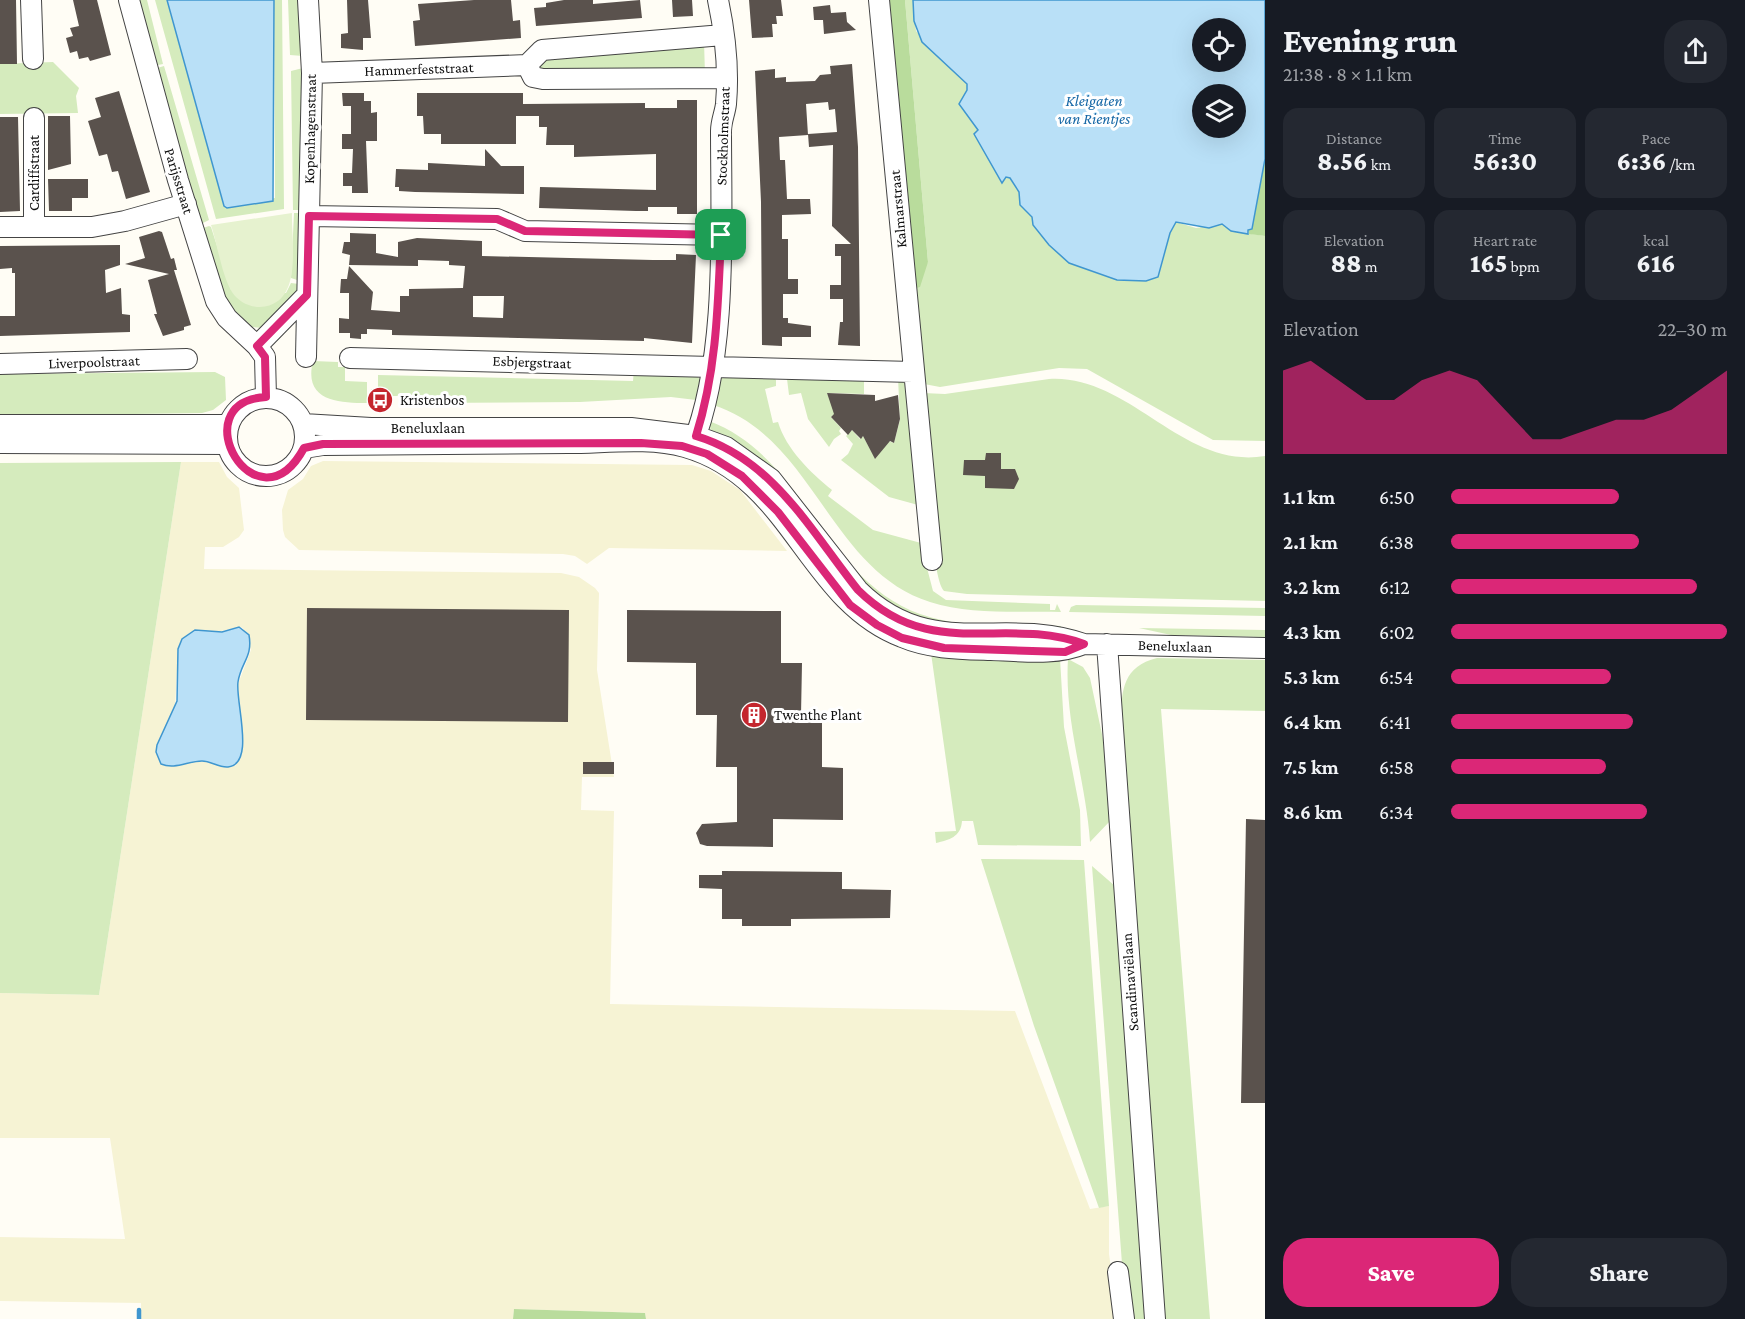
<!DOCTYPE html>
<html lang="en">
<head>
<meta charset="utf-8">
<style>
	:root { --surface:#171b24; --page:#242831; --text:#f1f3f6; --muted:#9ea1a6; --accent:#db2777 }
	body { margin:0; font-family:"Crimson Pro",serif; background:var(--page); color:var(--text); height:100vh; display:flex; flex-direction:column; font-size:22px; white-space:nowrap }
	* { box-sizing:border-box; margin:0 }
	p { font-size:20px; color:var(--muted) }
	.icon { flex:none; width:33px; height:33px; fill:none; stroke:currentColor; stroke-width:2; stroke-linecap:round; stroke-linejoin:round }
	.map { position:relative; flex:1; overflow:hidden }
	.details { display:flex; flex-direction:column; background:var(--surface); width:480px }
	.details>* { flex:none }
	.fabs { position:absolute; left:1192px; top:18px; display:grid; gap:12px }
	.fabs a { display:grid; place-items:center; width:54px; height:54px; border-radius:50%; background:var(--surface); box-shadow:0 6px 24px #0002; font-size:30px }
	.pin { position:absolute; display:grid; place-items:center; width:51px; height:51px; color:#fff; margin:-26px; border-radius:12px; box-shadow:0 3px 9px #0006 }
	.round { display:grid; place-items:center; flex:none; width:63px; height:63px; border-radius:24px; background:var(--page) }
	.head { display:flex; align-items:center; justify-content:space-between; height:102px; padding:0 18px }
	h1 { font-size:33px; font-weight:800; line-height:45px }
	.figures { display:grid; grid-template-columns:repeat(3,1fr); gap:9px; height:102px; padding:6px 18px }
	.figures div { display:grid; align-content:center; border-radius:15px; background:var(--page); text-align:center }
	.figures b { font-size:26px; font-weight:800 }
	.figures small { font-size:16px; font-weight:400 }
	.figures p { font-size:16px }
	.chart { height:168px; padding:12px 18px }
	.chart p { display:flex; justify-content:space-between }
	.chart svg { width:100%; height:108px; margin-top:6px; fill:var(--accent); opacity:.7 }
	.cta { display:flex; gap:12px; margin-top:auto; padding:12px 18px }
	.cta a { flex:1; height:69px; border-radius:24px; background:var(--accent); color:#fff; font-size:24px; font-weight:800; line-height:69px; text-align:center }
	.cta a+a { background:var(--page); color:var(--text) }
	ul { padding:0 18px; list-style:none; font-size:20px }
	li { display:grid; grid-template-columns:96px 72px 1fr; align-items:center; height:45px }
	li i { height:15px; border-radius:8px; background:var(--accent) }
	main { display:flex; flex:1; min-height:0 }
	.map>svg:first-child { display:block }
</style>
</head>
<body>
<main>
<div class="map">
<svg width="1265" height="1319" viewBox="0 0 1265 1319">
	<rect width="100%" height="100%" fill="#fffdf5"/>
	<!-- farmland -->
	<path fill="#f6f3d4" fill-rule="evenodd" d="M323 461 692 465 711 471 740 490 787 551 609 548 587 564 575 556 563 554 299 550 285 537 283 530 282 510 288 490 303 479 311 466Z
		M181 462H219L227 477 239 488 244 530 239 537 223 547H205L204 569 561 573 579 577 595 588 599 593 597 670 614 777H582L581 810 614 811 610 1004 1015 1011 1090 1209 1109 1206V1254L1118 1319H646L645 1313 514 1309 513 1319H141V1303L0 1301V1237L125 1239 110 1138H0V993L99 995ZM239 627 243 628 251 650 238 684 242 753 236 765 230 767 201 761 175 709 178 649 217 632Z"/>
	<!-- green -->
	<path fill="#d5ebbd" d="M135 0H147L163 64 153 66Z
		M155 0H167L224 206 275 198 274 0H282L284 209 216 219Z
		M288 0H301L303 56 290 55Z
		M905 0H913L916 31 967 84V90L959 104 978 130 975 134 1002 183 1006 177 1010 178 1019 192 1020 205 1032 217C1032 225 1039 230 1043 236 1065 267 1122 289 1158 277L1170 233 1176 222 1196 228 1222 224 1231 231 1265 236V441L1213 440 1087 369 1059 368 940 387 924 384 909 290 928 262Z
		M704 41 705 75 541 72 538 64 539 58Z
		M53 62 79 88 76 96 78 113 0 114V64Z
		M164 66 209 220 199 225 154 69Z
		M303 68 304 210H293L291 71Z
		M294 213H301L300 281 291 278Z
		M209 226 211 227 231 290 286 293 291 283 299 284 298 293 263 328 252 327 226 302 203 228Z
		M313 361 338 362V367H345V381L367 382V403C338 403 303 401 313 361Z
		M634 370 696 374 701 381 700 397 696 400 671 397 580 402 429 403 428 396H378V375L633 381Z
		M215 372 225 377 226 400 213 410 202 413 0 416V374Z
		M771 375 776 380V386L765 389 773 423 778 422C786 449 811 473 832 490L828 496 873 530 921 543 918 505 889 497 841 460 848 454 853 444 846 436 852 430 860 439 863 436 875 458 888 441 894 443 900 420 898 378 906 384 927 568 933 591 946 600 1050 604V610H1055L1057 604 1061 612C1019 611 971 615 930 602 829 570 814 437 713 405L722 376Z
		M792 375 864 377V394L827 393 836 413 831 417 841 428 839 431 841 434 834 439 829 447 808 419 801 393 789 395 787 379Z
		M1049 379C1130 374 1182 470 1265 456V601L967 594 944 591C929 576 926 423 923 393L945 394Z
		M709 421C804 456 823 579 920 614 965 630 1015 625 1061 626V634L960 632 895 613 711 432Z
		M181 462 99 995 0 993V463Z
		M1076 605 1265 608V616L1069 612 1071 607Z
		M1139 628 1265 630V637L1171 635Z
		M931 653 1060 658 1064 727 1080 810 1081 846 978 845 973 821H962C961 837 949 840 936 843L935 832 956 831Z
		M1157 658 1265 660V711L1161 709 1210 1319H1163L1121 744C1123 706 1113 669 1157 658Z
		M1068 659 1083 667 1090 678 1103 739 1110 821 1090 842C1086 781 1064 721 1068 659Z
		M981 859 1084 860 1109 1206 1099 1208 1034 1026Z
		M1092 866 1115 886 1145 1319H1128L1124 1290Z"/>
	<!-- forest -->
	<path fill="#b9dc9c" d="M884 0H905L928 262 920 287 909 290Z
		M1265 159V236L1249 234 1248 230 1252 229Z
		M514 1309 645 1313 646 1319H513Z"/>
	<!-- pitch -->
	<path fill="#e6f2cf" d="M292 213C291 242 304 305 260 307 248 307 238 301 232 292 222 276 217 243 211 225Z"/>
	<!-- water -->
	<path fill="#b9e0f7" stroke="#3f96cf" stroke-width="1.5" fill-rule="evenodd" d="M167 0H274L273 201 227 208 224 206Z
		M913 0H1265V159L1252 229 1248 230V234L1231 231 1222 224 1209 228 1176 222 1170 233 1158 277 1146 281 1117 280 1069 263 1049 245 1033 225 1032 217 1020 205 1019 192 1010 178 1006 177 1002 183 974 134 978 130 959 104 967 90V84L922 42 914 21ZM1236 28V62H1203V28ZM1236 94V128H1203V94Z
		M239 627 249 635C253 657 241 662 238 682 235 701 256 764 228 767 219 768 211 761 202 761 188 761 175 770 161 764L156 752 157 745 177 701 178 649 182 639 195 630 222 632Z"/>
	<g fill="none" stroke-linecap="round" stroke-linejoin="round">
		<!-- stream -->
		<path stroke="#3f96cf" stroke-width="4.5" d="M139 1310V1319"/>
	</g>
	<!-- building -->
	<path fill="#5a524d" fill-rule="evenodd" d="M0 0H16L17 64H0Z
		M73 0H97L111 55 90 61 88 57 79 59 77 51 70 53 66 38 73 36 70 28 79 26Z
		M347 0H368L371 38H363V50L341 48V34L348 33Z
		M474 0H511L513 21 520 20 521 38 415 46 413 21 420 20 418 4Z
		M564 0H593V4L640 0 642 18 536 26 534 8 546 7V3Z
		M672 0H692L693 16 673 17Z
		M749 0H781L783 16H776L777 24H772L773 37 752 38Z
		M830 5 831 13 846 12 847 22 856 30 824 34 823 20H814L813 7Z
		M852 64 858 147 860 346 838 345 840 322H843V299H830V285H841V256H835V244H851L832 226 833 145 809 147 808 134 837 132 835 109 829 110 828 102 806 104 808 135 779 137 780 160H785L787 199H810L811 214 782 215V239H788V279H798V294H783V318H788V323L811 326V337H782V346L762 345 761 202 755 71 775 69V78L786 77V82L815 81 820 75 831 74 830 66Z
		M119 91 150 192 126 199 118 171 112 172 107 154 99 156 88 121 101 117 95 98Z
		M342 93H364V101H371V113L377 112V141H366L368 193H352V186H343V173H352L353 149H342V134H351V106H343Z
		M417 93H523V104L645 103V108H677V100H697V214H677V207H648V211H636L539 208 540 187 656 190V154L574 157V145H546L547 127H539V116H516V144H441V134H424L423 116H417Z
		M48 116H70L71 164 48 170Z
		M0 117H18L20 211 0 212Z
		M485 149 501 166H524V194L415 192 399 191V187H395L396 169 428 170V163L485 166Z
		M48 179H88V198H72V211H49Z
		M159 231 162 232 171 259 174 258 177 270H174L191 325 184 327V330L163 336 154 314H157L148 280 169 274 125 264 145 258 139 237Z
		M350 233 376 234V253L398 257V242L417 238 482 241V256L653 260H676V254L696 255 692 343 644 338V341L392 335V330L367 329V334H361V339L350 338V333H339V318L349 319V293H340L341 279H347L349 266 373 292 371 310 400 312V296H409V289L463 288 465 266 449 265V261L418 260V266L349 265 350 255 342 253 344 242H350ZM473 296H504L503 318 473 317Z
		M120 245V265L105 270 106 293 121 288 122 314 130 315V332L0 336V316H15V273H12V268L0 269V246Z
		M827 393 875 395V401L898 395 900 419 894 443 890 441 875 459 863 436 861 439 852 430 848 435 831 417 834 414Z
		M986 453H1001V469H1015L1019 479 1014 489 985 488V476L963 475 964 460H985Z
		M307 608 569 610 568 722 306 720Z
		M627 610 781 611V663H802L801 715H822V767L843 768V820L773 819V847L707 846 700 844 696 833 702 824 737 822V767H716L717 715H696V663L627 662Z
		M583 762H614V774H583Z
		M1246 819 1265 820V1103H1241Z
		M722 871 842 872V889L891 890 890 918 791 919V926H742V919H722V889L699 888V875H722Z"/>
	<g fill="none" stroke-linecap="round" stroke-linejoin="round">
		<!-- minor casing -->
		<g stroke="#444" stroke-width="22">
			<path id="minor" d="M31 0 33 59
				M129 0 178 180 216 301 227 318 257 346
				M879 0 932 560
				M527 65 533 77 543 79 725 78
				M527 65 542 50 723 35
				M312 73 527 65
				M34 118V227
				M309 216 497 219 525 231 721 235
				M0 227H92L125 221 186 204
				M306 357 312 73 308 0
				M350 358 913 372
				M0 364 187 359
				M266 397 265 357 257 346 307 295
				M227 437a39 39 0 1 1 78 0a39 39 0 1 1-78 0Z
				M303 424 371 428H631L696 436 726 447 771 479 858 590C932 663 1004 615 1084 644L1265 648
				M0 425H229
				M0 443 227 444
				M692 446C728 357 721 227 721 131 721 121 725 113 726 104 729 70 725 33 718 0
				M304 448 323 445C405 444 486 444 568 443 605 443 649 437 685 447 793 478 806 600 902 637 930 649 961 649 991 650 1023 651 1054 656 1084 644
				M1107 644 1155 1319
				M1118 1272 1124 1319"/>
		</g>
		<!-- minor -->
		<use href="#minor" stroke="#fff" stroke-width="20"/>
	</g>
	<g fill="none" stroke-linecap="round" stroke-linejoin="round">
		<!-- route casing -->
		<g stroke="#fff" stroke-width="12">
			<path id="route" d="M309 216 497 219 525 231 721 235C718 304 717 369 696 436 773 459 811 531 858 590 932 663 1003 615 1084 644L1065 652 944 648 902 638 877 625 850 605 778 512 742 476 707 454 682 446 641 443 323 444 304 448C257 535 180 402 266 397L265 357 257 346 307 295Z"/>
		</g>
		<!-- route -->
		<use href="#route" stroke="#db2777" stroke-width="8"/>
	</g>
	<!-- icons -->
	<defs>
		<g id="bus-disc" transform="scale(1.35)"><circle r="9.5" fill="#c4262e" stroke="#fff"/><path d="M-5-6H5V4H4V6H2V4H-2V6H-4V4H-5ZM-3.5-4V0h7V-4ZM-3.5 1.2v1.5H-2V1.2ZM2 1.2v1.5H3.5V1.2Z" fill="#fff"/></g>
		<g id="building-disc" transform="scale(1.35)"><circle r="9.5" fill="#c4262e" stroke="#fff"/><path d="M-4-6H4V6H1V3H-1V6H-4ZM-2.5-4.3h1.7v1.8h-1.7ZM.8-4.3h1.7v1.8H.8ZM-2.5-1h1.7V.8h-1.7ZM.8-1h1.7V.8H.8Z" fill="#fff"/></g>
	</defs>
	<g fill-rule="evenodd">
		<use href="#bus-disc" x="380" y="400"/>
		<use href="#building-disc" x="754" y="715"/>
	</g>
	<g text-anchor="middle" stroke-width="6" stroke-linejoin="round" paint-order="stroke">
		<!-- street labels -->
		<g font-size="15" fill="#111" stroke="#fff">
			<text transform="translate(419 69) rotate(-2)" y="5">Hammerfeststraat</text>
			<text transform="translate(310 129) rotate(-89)" y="5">Kopenhagenstraat</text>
			<text transform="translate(723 136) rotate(-88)" y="5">Stockholmstraat</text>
			<text transform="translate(34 173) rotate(-90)" y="5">Cardiffstraat</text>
			<text transform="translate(179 181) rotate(73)" y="5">Parijsstraat</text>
			<text transform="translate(898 209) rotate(-95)" y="5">Kalmarstraat</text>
			<text transform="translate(94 362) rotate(-2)" y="5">Liverpoolstraat</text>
			<text transform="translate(532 362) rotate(2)" y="5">Esbjergstraat</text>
			<text x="428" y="433">Beneluxlaan</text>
			<text transform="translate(1175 646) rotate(2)" y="5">Beneluxlaan</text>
			<text transform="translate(1130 982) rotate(-94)" y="5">Scandinaviëlaan</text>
		</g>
		<!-- poi labels -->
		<g font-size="15" fill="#111" stroke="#fff" text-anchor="start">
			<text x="400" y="405">Kristenbos</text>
			<text x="774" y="720">Twenthe Plant</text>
		</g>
		<!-- water labels -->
		<g font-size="16" font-style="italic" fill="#1768a6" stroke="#fff">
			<text x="1094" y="106">Kleigaten<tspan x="1094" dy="18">van Rientjes</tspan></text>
		</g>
	</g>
</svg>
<div class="fabs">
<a><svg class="icon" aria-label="locate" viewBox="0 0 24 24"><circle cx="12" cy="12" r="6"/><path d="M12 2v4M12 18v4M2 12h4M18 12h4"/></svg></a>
<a><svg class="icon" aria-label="layers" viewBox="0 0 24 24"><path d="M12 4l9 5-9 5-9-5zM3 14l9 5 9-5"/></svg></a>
</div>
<div class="pin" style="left:721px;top:235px;background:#1e9e55"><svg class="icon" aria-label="arrive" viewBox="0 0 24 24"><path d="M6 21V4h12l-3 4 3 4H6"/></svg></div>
</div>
<section class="details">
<div class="head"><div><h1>Evening run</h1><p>21:38 · 8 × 1.1 km</p></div><a class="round"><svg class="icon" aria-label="share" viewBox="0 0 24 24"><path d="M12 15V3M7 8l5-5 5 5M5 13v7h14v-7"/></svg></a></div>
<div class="figures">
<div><p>Distance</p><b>8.56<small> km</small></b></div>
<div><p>Time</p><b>56:30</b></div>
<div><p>Pace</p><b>6:36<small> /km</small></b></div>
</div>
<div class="figures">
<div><p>Elevation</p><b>88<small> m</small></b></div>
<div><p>Heart rate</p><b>165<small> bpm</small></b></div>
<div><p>kcal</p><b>616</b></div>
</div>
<div class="chart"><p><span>Elevation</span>22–30 m</p>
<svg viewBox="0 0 160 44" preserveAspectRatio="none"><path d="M0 44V10L10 6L20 14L30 22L40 22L50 14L60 10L70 14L80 26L90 38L100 38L110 34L120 30L130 30L140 26L150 18L160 10V44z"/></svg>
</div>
<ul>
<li><b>1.1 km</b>6:50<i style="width:61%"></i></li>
<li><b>2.1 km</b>6:38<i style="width:68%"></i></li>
<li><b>3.2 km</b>6:12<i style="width:89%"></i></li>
<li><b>4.3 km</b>6:02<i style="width:100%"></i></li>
<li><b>5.3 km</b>6:54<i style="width:58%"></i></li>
<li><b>6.4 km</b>6:41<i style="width:66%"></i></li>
<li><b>7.5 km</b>6:58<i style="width:56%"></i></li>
<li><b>8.6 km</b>6:34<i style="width:71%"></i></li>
</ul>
<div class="cta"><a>Save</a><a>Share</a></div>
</section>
</main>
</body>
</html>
